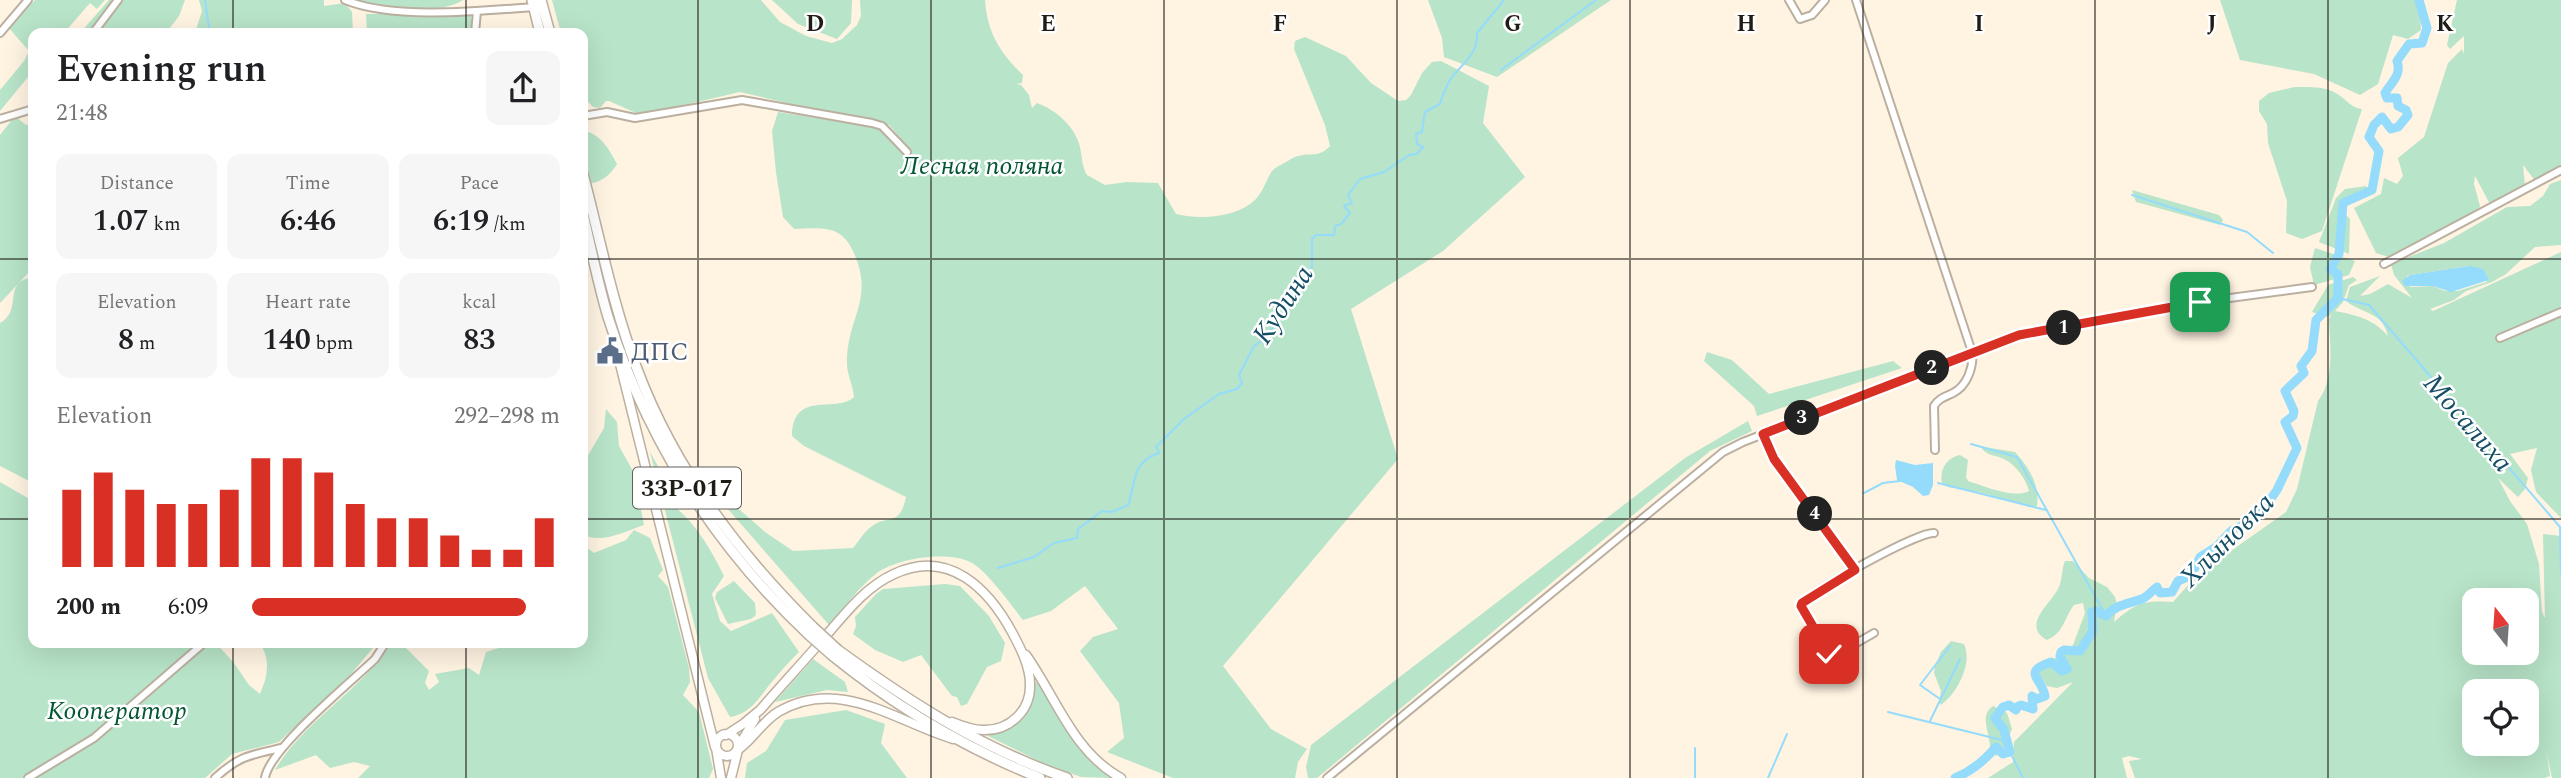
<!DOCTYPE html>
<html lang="en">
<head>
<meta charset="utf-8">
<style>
	:root { --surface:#fff; --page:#f6f6f6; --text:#202124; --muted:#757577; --accent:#d93025 }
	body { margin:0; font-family:Spectral,serif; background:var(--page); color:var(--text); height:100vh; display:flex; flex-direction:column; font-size:26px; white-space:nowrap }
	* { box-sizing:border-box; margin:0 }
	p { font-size:23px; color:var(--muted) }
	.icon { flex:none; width:38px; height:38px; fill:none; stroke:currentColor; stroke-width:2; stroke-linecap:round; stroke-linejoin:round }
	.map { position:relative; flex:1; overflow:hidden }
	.panel { position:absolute; left:28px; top:28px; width:560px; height:620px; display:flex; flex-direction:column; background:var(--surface); border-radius:14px; box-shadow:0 7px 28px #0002 }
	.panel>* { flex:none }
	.needle { width:46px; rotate:343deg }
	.tools { position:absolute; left:2462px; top:588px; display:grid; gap:14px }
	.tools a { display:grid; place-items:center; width:77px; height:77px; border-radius:14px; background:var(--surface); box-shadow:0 7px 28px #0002; font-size:35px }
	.pin { position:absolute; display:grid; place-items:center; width:60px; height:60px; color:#fff; margin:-30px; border-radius:14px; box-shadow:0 4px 10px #0006 }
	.km { position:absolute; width:35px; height:35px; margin:-18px; border-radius:50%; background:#222; color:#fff; font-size:19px; line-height:35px; text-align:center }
	.round { display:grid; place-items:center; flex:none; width:74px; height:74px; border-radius:14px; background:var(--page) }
	.headline { display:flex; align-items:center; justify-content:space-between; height:119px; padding:0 28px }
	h1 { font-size:38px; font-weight:600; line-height:52px }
	.stats { display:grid; grid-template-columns:repeat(3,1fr); gap:10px; height:119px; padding:7px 28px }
	.stats div { display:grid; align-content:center; border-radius:14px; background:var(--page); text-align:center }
	.stats b { font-size:30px; font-weight:600 }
	.stats small { font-size:19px; font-weight:400 }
	.stats p { font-size:19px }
	.chart { height:196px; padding:14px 28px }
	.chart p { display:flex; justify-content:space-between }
	.chart svg { width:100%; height:126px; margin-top:7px; stroke:var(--accent); stroke-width:6 }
	ul { padding:0 28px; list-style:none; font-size:23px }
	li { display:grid; grid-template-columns:112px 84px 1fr; align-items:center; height:52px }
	li i { height:18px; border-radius:9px; background:var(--accent) }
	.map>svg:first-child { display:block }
</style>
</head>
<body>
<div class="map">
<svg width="2561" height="778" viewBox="0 0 2561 778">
	<rect width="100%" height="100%" fill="#fff3e2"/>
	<!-- green -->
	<path fill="#b8e4c9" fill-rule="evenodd" d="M35 0H105L97 9 90 3 64 33H33V71L0 111V90L24 61 29 51 9 28Z
		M109 0H185L179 16 166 33H80Z
		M199 0H324V6L345 3 352 12 353 33H195L202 11Z
		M354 0H463C438 16 382 9 354 0Z
		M552 0H761L780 22 806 36 832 43 842 39 857 25 861 16 860 0H985C987 32 1000 53 1023 75L1022 83 1016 84 1021 85 1029 95 1032 108 1037 103C1056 110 1075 126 1080 147 1082 157 1082 167 1087 175L1105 185 1127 182 1158 183 1176 214C1200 220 1236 218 1255 200 1263 192 1266 180 1272 171 1277 166 1285 163 1291 159 1307 150 1317 160 1330 146L1325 125 1294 49 1295 41 1305 37 1346 56 1371 83 1398 101 1406 100 1411 95 1422 73 1432 62 1441 61 1489 86 1483 123 1525 177 1443 251 1351 309 1398 459 1223 666 1271 729 1307 749 1298 762 1295 778H1173L1107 752 1124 738 1119 703 1080 651 1093 637 1118 629 1085 586 1051 611 1023 620C1012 606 987 571 972 563 950 550 897 558 877 573 859 587 844 608 829 625L727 508 732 503 765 532 793 551 853 548C858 542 864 532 871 527 888 513 899 529 906 497L804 446 792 436C793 389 836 414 854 397 853 385 846 373 847 360 848 316 875 298 853 251 841 224 820 228 794 229L783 217 776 172 772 131 778 112 877 127 905 154 909 148 889 125 873 120 847 117 740 92 654 112 636 113 609 101H606L600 108 593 107 583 96V33H561Z
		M772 0H852L851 23 837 39 798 24Z
		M1428 0H1611L1497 77 1444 57 1442 38Z
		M2220 0H2419L2421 30 2408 39 2393 35 2378 84 2360 95 2314 74 2240 60Z
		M2457 0H2561V173L2536 182 2523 165 2525 186 2491 206 2475 176 2474 184 2480 206 2476 214 2389 257 2376 253 2354 208 2381 194 2384 178 2397 184 2403 176 2398 158 2424 137 2448 63 2462 49 2464 54V36L2450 49 2447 45Z
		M366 14H471V33H367Z
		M2295 87C2308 87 2322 86 2334 92 2345 97 2350 108 2362 109L2322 231 2302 239 2286 233 2287 201 2268 143 2267 124 2259 111V101L2269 93Z
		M15 116 26 125 30 124 33 120V268L0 303V135Z
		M583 130C601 135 608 147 617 164 612 173 601 183 591 183L583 157Z
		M2561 180V245L2535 247 2506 274 2492 282 2466 291 2454 300 2430 309 2433 311 2561 252V518L2536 492 2531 470 2537 448 2510 454 2528 478 2525 489 2518 497 2498 478 2510 501 2527 524 2539 564 2542 612 2545 618 2543 534 2561 536V778H2552L2547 754 2550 776 2545 778H2135L2129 761 2142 759 2129 756 2122 758 2127 778H1988L2013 762 2014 742 2073 682 2057 688 2047 686 2039 675 2040 669 2073 645 2085 613 2083 603 2074 605C2064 618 2064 633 2047 640 2021 626 2050 604 2058 589 2063 580 2061 570 2065 561H2073L2089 578 2107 587 2115 597 2117 604 2114 622C2136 603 2144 600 2173 602L2197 575 2286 512 2297 489 2318 401C2335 379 2330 345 2329 319L2332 314 2328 317 2312 312 2328 285 2353 277 2357 280 2349 285 2343 302 2335 311C2356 315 2374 319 2388 336 2382 311 2364 315 2346 301L2350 287 2380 276 2360 296 2370 294 2388 284 2412 298 2394 275 2391 264 2444 243 2507 207 2530 206 2543 196 2550 184ZM2469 266 2487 282 2458 291H2445L2433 286 2410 287 2407 276 2410 275ZM2474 600H2527V653H2474ZM2474 691H2527V744H2474Z
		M2366 186 2371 193 2347 205 2345 214 2350 219 2349 254 2319 242 2336 198 2345 189Z
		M2132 190 2219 215 2223 220 2220 225 2136 202Z
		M2315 248 2355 261 2349 275 2314 285 2310 267Z
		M33 277V483L0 466V323C24 310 1 282 33 277Z
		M1707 352 1732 360 1769 394 1893 361 1902 368 1757 416 1754 406 1704 361Z
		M606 409 617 422 619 446 634 473 644 525C626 531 600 545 583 534V464L604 428Z
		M1748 421 1752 431 1710 451 1317 778H1308L1306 767 1311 745 1685 458Z
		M1984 447 2015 452C2029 468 2040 484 2037 506L2029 507 1983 493 1948 487 1942 483C1939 470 1947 457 1960 455L1968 460 1966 477 1968 481C1985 486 2012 499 2029 491 2026 479 2016 465 2004 459 1996 455 1988 456 1982 449Z
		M650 452 676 498 673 505C697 525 710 548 724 576L712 594 720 621 731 631 772 613 799 652C791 660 783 668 776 677 762 692 753 714 730 717L708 678Z
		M0 482 33 501V642H215L234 663 249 685 260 694C268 676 271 659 259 642H378L351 674 279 742 232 754 205 778H0Z
		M634 530 650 538 663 570 658 576 668 587 689 668 690 682 683 695 699 712 713 769 709 778H358L370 766 354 762 330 768 316 755 275 770C304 720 361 692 391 642H400L429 671 425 683 429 690 439 682 435 674 469 668 479 675 486 652 499 648 500 642H583V545L594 553 626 540Z
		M734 581 755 603 756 615 751 619 728 624 715 598 717 592Z
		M945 584 960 586 989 616 1005 643 1001 661 987 667 967 704 961 706 957 697 952 696 921 655 903 662 875 650 853 634 856 626 855 617 876 594 883 589Z
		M1951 641 1964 644C1973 663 1957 694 1941 705L1939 702 1941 691 1934 673 1935 666 1941 652Z
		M813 659 845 682 848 692 827 690 775 702Z
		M1035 682 1039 683C1060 723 1077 750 1113 778L1081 777 1045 764 986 735C1017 730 1034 715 1035 682Z
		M1993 706 2007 713 2012 729 2003 750 1996 756 1990 750C1991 733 1978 716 1993 706Z
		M846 710 885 724 881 743 907 778H745L747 763 766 751 785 720Z"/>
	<!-- water -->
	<path fill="#94dbfc" d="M2469 266 2483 269 2489 280 2451 292 2433 286H2405L2402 281 2410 275Z
		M1896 460 1915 465 1933 463V485L1929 495 1923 496 1913 487 1897 480 1895 466Z"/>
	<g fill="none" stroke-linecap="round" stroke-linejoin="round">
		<!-- stream -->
		<path stroke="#94dbfc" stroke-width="2" d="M205 0 209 27 207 33
			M1501 70 1596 0
			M2132 195 2247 232 2273 253
			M2338 298 2369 305 2560 527 2561 574
			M1971 444 2017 457 2106 616
			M1938 483 2046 510
			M1864 493 1883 483 1900 481
			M998 568 1034 557 1054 543 1077 538 1078 529 1102 511 1112 512 1128 505C1136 483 1131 462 1159 453L1156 447 1184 419 1219 394 1237 389 1242 383 1239 375 1254 346 1266 338 1312 267V239L1316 235H1334L1335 226 1341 224 1350 213 1344 206 1352 203 1348 195 1360 179 1384 172 1409 155 1417 154 1423 147 1417 144 1416 134 1422 132 1425 112 1440 104C1443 95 1446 85 1452 77 1463 63 1478 54 1477 33L1504 0
			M1940 699 1920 685 1950 646
			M1888 712 2006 741
			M1930 721 1960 659
			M2010 752 2023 778
			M1695 778V748
			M1768 778 1787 734"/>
		<!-- river -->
		<path stroke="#94dbfc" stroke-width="9" d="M1955 778C1972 771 1985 760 1996 747L2003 754 2010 752 2004 730 1995 718 2003 707 2009 705 2016 710 2017 707 2021 705 2033 709 2032 696 2037 699 2045 696C2042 678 2021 672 2051 662L2062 671 2067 669 2060 656 2061 652 2064 650 2080 651 2093 631 2092 612 2096 611 2106 616C2116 604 2130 604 2144 598 2149 595 2153 590 2157 587L2160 593 2172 592 2178 581 2185 578 2187 571 2195 568 2200 557 2216 547 2231 531 2252 520 2270 500 2277 490 2297 448 2285 422 2293 416 2294 411 2285 391 2304 373 2301 366 2312 351 2316 320 2338 298V274L2330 269 2339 254 2343 203 2372 190 2379 151 2369 137 2374 125 2382 117 2391 129 2398 127 2408 115 2406 110 2398 106 2397 98H2387L2385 93C2391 82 2402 76 2397 61L2409 44 2422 43 2427 28 2419 0"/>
		<!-- minor casing -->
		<g stroke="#bbb0a0" stroke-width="10">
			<path id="minor" d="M345 0C393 20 481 11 534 7
				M1789 0 1800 19 1812 15 1825 0
				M1856 0 1972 352C1974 367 1967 386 1953 393 1945 397 1939 398 1934 406L1935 450
				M0 33 28 0
				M93 33 118 0
				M475 33 477 11
				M583 116 607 112 635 118 742 100 872 123 882 126 907 152
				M0 119 33 109
				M2384 264 2561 170
				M2500 338 2561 312
				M1763 434 1774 459 1855 570
				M1874 633 1834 656 1829 654 1801 606 1802 603C1815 589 1917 532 1934 533
				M28 778 94 738 205 642
				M215 778C239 756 250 755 281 748
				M265 778C269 749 351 682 375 659L386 642
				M1327 778 1723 452 1743 442 2019 335 2200 302 2312 287"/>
		</g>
		<!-- major casing -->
		<g stroke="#bbb0a0" stroke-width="11">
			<path id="major" d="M618 356 715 747
				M1026 655C1056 697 1073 752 1121 778
				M716 745a11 11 0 1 1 22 0a11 11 0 1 1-22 0Z
				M726 735 743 724 760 710C781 686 803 662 824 638 844 615 865 587 894 574 949 548 989 589 1013 634 1021 649 1030 667 1030 684 1031 711 1009 731 983 730 972 730 962 726 952 722
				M740 744 755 719
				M716 748 721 778
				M739 749C754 738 762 722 778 712 839 676 895 721 953 739
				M731 778 738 750"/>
		</g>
		<!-- highway casing -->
		<g stroke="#bbb0a0" stroke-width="12">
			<path id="highway" d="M532 0 540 33
				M541 0 550 33
				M583 174C600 239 613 306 637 369 674 468 738 553 813 627
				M583 214C591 248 598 284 608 317 647 440 715 546 808 634
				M838 650C911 703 981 748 1067 778
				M833 656C896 707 965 748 1040 778"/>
		</g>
		<!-- minor -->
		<use href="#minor" stroke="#fff" stroke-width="6"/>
		<!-- major -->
		<use href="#major" stroke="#fff" stroke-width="8"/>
		<!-- highway -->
		<use href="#highway" stroke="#fff" stroke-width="9"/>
		<!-- highway-bridge casing -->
		<g stroke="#bbb0a0" stroke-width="12" stroke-linecap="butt">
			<path id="highway-bridge" d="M813 627 838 650
				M808 634 833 656"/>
		</g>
		<!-- highway-bridge -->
		<use href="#highway-bridge" stroke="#fff" stroke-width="9"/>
	</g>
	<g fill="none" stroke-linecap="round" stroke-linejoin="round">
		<!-- route casing -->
		<g stroke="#fff" stroke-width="14">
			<path id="route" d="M1829 654 1801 606 1802 603 1855 570 1774 459 1763 434 2019 335 2200 302"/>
		</g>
		<!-- route -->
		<use href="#route" stroke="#d93025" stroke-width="9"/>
	</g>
	<!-- grid -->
	<path fill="none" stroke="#1f1b15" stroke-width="2" stroke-opacity="0.55" d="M233 0V33M466 0V33M698 0V778M931 0V778M1164 0V778M1397 0V778M1630 0V778M1863 0V778M2095 0V778M2328 0V778M0 259H33M583 259H2561M0 519H33M583 519H2561M233 642V778M466 642V778"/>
	<!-- icons -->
	<defs>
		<g id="civic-bare" transform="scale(2.1)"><path d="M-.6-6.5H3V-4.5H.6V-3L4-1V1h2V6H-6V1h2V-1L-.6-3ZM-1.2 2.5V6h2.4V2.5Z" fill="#5c6f8a" stroke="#fff" stroke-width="2.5" paint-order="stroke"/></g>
	</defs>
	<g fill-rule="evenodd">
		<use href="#civic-bare" x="610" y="351"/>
	</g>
	<g text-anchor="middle" stroke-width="5" stroke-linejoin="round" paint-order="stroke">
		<!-- shield labels -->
		<rect fill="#fff" stroke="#625f5b" stroke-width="2" x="633" y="467.5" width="108" height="41" rx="5"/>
		<g font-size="24" font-weight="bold" fill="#1f1b15">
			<text x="687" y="496">33Р-017</text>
		</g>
		<!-- park labels -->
		<g font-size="26" font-style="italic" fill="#045634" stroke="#fff">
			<text x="982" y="174">Лесная поляна</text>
			<text x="117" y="719">Кооператор</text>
		</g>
		<!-- service labels -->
		<g font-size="26" fill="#4e5e75" stroke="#fff" text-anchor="start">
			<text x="631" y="360">ДПС</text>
		</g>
		<!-- water labels -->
		<g font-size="28" font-style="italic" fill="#154e65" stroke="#fff">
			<text transform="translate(1282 304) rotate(-57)" y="10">Кудина</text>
			<text transform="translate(2469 422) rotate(49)" y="10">Мосалиха</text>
			<text transform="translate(2226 539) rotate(-45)" y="10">Хлыновка</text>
		</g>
	</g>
	<g font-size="23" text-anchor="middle" font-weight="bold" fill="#1f1b15" stroke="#fff" stroke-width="5" stroke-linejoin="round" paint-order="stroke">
		<text x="815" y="31">D</text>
		<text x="1048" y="31">E</text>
		<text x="1280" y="31">F</text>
		<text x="1513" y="31">G</text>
		<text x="1746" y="31">H</text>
		<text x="1979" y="31">I</text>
		<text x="2212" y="31">J</text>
		<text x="2445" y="31">K</text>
	</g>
</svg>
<div class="tools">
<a><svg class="needle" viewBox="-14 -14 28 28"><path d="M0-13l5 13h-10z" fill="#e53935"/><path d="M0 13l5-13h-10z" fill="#757577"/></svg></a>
<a><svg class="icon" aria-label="locate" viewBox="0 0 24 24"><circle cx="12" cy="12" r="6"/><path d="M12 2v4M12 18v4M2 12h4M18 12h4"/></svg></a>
</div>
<div class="pin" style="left:2200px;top:302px;background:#1e9e55"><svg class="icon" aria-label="arrive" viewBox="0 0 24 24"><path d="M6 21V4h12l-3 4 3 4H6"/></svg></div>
<div class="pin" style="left:1829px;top:654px;background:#d93025"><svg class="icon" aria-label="check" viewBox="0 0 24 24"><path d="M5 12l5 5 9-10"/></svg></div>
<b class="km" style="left:2064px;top:328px">1</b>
<b class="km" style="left:1932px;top:368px">2</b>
<b class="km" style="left:1802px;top:418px">3</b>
<b class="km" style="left:1815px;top:514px">4</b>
<section class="panel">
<div class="headline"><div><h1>Evening run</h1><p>21:48</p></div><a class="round"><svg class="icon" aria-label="share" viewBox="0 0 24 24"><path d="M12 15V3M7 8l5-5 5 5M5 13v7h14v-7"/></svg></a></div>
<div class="stats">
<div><p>Distance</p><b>1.07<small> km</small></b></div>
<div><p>Time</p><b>6:46</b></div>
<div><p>Pace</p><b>6:19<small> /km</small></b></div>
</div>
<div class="stats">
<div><p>Elevation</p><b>8<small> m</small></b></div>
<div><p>Heart rate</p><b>140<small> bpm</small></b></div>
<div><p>kcal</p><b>83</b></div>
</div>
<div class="chart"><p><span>Elevation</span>292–298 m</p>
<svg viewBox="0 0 160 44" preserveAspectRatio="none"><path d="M5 44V17M15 44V11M25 44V17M35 44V22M45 44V22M55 44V17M65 44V6M75 44V6M85 44V11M95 44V22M105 44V27M115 44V27M125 44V33M135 44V38M145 44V38M155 44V27"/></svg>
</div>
<ul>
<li><b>200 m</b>6:09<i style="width:89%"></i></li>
</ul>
</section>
</div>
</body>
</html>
